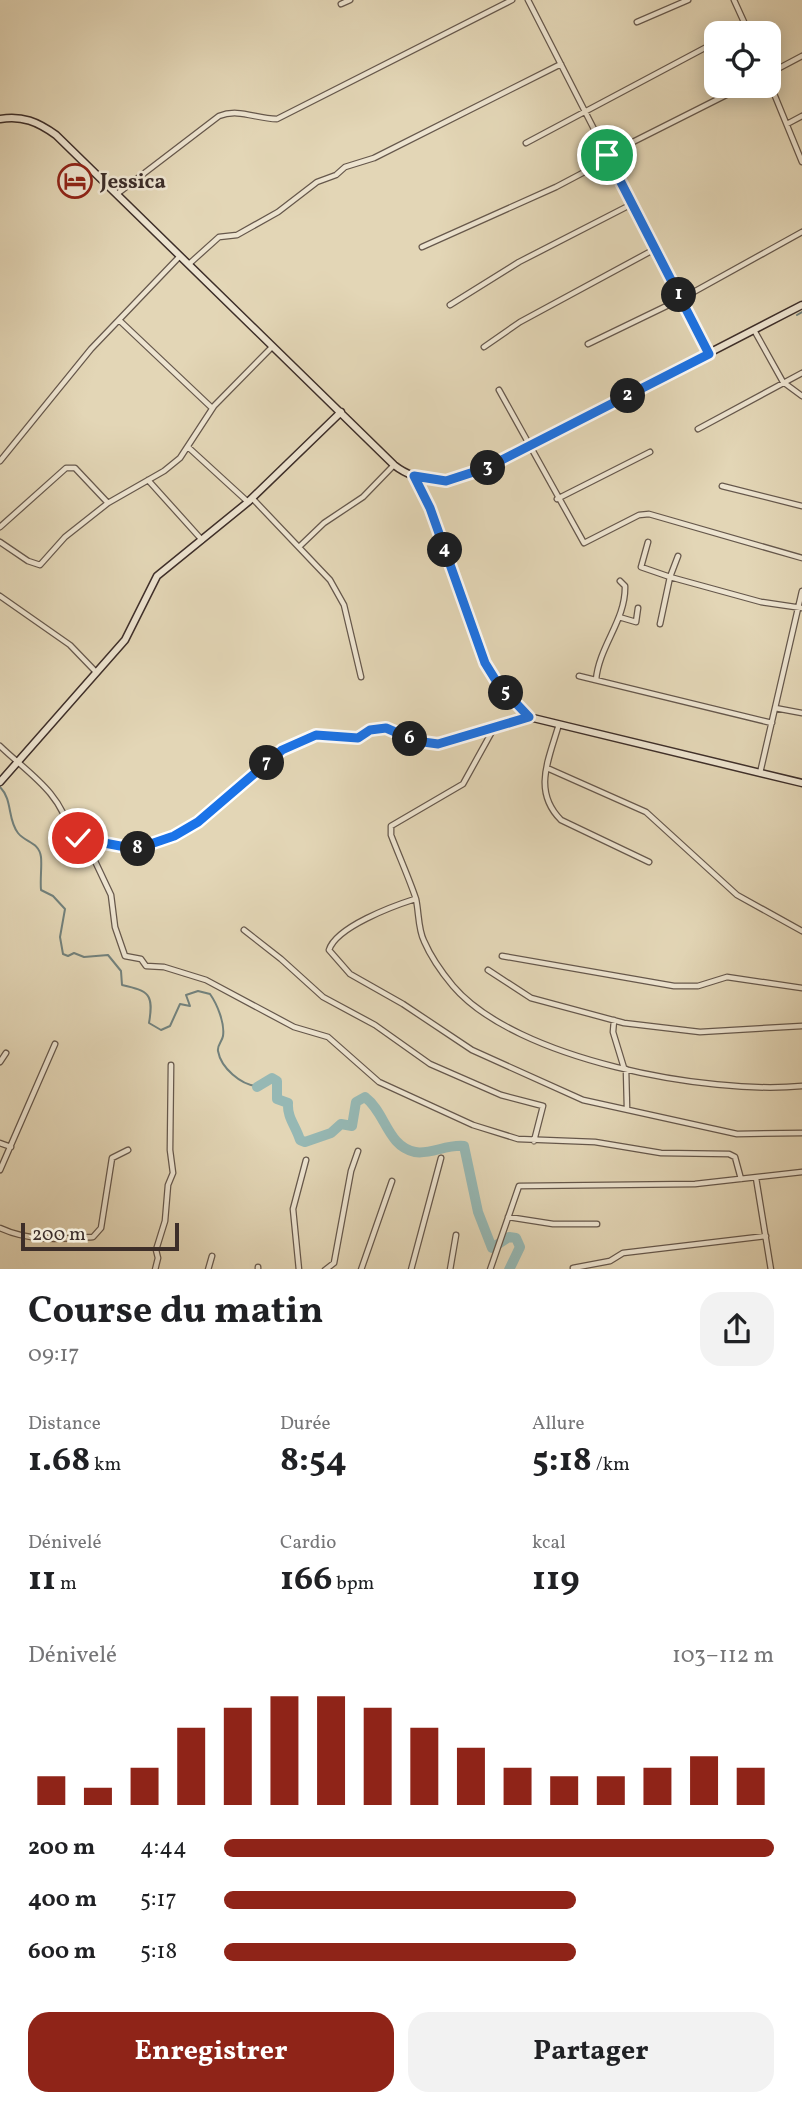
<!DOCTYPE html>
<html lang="fr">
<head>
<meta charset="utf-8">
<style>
	:root { --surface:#fff; --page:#f2f2f2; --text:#202124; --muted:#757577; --accent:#8f2418 }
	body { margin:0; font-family:Vollkorn,serif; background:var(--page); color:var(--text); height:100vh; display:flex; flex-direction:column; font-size:26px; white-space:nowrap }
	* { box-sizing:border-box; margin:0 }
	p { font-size:23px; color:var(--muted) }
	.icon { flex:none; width:38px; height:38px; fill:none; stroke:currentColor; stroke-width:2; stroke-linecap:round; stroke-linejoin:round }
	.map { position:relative; height:1269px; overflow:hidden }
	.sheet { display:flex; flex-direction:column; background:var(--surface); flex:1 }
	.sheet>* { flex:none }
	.tools { position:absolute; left:704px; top:21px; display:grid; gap:14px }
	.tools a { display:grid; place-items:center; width:77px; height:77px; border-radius:14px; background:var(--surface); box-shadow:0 4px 18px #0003; font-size:35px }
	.scale { position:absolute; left:21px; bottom:18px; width:158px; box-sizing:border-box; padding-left:7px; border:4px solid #3d2e29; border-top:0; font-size:19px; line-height:24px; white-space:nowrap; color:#3d2e29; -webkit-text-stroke:5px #ede4d0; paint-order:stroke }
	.pin { position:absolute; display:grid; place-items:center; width:60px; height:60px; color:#fff; margin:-30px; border:4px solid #fff; border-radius:50%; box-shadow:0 2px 7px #0007 }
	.km { position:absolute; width:35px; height:35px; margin:-18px; border-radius:50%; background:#222; color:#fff; font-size:19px; line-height:35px; text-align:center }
	.round { display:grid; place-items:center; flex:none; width:74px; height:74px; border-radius:21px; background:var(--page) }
	.summary { display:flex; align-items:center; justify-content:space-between; height:119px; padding:0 28px }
	h1 { font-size:38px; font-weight:700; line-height:52px }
	.figures { display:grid; grid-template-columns:repeat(3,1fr); gap:10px; height:119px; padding:7px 28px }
	.figures div { display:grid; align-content:center }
	.figures b { font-size:35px; font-weight:700 }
	.figures small { font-size:19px; font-weight:400 }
	.figures p { font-size:19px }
	.chart { height:196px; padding:14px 28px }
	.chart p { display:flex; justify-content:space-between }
	.chart svg { width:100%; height:126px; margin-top:7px; stroke:var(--accent); stroke-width:6 }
	.primary-button { display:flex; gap:14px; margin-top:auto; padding:14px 28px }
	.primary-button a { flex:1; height:80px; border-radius:21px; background:var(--accent); color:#fff; font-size:28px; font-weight:700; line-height:80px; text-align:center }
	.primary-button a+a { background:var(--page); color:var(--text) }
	ul { padding:0 28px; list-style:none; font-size:23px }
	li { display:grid; grid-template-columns:112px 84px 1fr; align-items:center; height:52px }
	li i { height:18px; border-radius:9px; background:var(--accent) }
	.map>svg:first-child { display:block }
</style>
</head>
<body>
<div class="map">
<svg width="802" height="1270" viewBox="0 0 802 1270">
	<rect width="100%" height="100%" fill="#e3d6b6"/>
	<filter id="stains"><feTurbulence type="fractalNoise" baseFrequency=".00286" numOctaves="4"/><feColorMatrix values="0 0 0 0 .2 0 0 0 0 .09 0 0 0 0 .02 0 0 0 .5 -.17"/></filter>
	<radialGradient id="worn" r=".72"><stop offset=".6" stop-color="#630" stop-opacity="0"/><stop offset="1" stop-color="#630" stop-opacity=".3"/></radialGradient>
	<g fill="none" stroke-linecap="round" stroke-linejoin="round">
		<!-- stream -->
		<path stroke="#72817c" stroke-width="2" d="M797 315 802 312
			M0 787C13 800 7 819 18 833 26 843 39 842 41 857 42 866 40 879 41 890L53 896 65 909 60 937 63 954 68 956 74 953 84 957 108 955 121 971 122 985C149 991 154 994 149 1023L161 1030 170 1026 180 1004 190 1006 186 995 198 991 210 994C217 1004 225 1023 223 1036 222 1042 217 1045 218 1051 221 1068 241 1085 257 1086"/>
		<!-- river -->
		<path stroke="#96b8b4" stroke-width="10" d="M257 1087 272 1078 277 1081V1099L288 1103C287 1118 296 1126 300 1140L305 1142 331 1133 341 1124 352 1126 356 1102 365 1097C386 1113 387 1146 415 1152 430 1155 447 1144 464 1146L478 1212 492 1248 509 1237 516 1238 520 1247 509 1270"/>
		<!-- street casing -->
		<g stroke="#66584c" stroke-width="7">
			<path id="street" d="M528 0 709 354
				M734 0 749 33
				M341 4 350 0
				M637 22 688 0
				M732 33 746 26
				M768 74 802 56
				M768 79 802 162
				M787 124 802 116
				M526 143 716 42
				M607 155 744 86
				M117 194 219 116C239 108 256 119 277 119L512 0
				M422 247 556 187 609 159
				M189 264 219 237 237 235 278 212 317 182 336 175 345 167 374 158 561 64
				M450 305 519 262 632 204
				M119 320 212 408
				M754 330 783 382 802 396
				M588 344 681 299 802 232
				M484 347 520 322 655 249
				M499 390 584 543 639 515 649 514 802 558
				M698 429 802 373
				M189 448 248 502
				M0 461 91 349 180 256
				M148 480 202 540
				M722 486 802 506
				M252 498 330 580 344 605 361 677
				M557 499 650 452
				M0 527 66 468H75L108 503 164 471 180 458 214 406 272 347
				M0 542 28 561 40 565 65 537 108 503
				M648 542 641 567 670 577 660 624
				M300 546 324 523 363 497 394 465
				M678 556 670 577 761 602 802 608
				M0 596 70 645 96 672
				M619 617 636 622 638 608
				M579 676 772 723
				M596 680C599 646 626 620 625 586L620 581
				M775 708 802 713
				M559 724C549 759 532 791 561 820L649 862
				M494 728 463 784 391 826V835C399 856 409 878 416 899 419 913 418 929 424 941 430 955 443 974 453 986 516 1060 709 1095 802 1086
				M0 746C28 773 61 792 70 833 82 841 96 843 110 845 118 846 129 850 137 849 210 839 247 751 315 735 329 732 345 737 358 738L371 730 385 728 416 741 438 744 529 717
				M547 768 646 812 737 895 802 931
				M760 773 802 591
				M85 840 111 895 115 927 125 956 141 959 146 966 164 967 206 980 294 1027 328 1037 379 1082 473 1125 518 1139 595 1142 661 1153 729 1154 735 1157 741 1179
				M415 899C393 906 336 927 329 950L350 974 403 1004 472 1050 583 1100 737 1134 802 1133
				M244 930 281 959 323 997 375 1025 430 1064 501 1095 543 1106 534 1141
				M502 956 674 986H698L727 977 802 988
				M488 970 531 998 624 1023 700 1032 802 1026
				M614 1020 613 1032 624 1068
				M0 1062 6 1053
				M626 1069 627 1108
				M0 1143 11 1147
				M0 1170 55 1044
				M756 1178 771 1270
				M508 1217 553 1224H597
				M0 1228C30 1242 61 1239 93 1237L101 1228 112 1158 128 1150
				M573 1268 610 1261 623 1253 766 1236
				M155 1270 158 1258 156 1250 165 1221 168 1185 173 1173 170 1150 171 1065
				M208 1270 212 1256
				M258 1270V1267
				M299 1270 293 1209 306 1160
				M325 1270 334 1263 351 1171 358 1151
				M361 1270 392 1181
				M411 1270 441 1158
				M450 1270 456 1235
				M490 1270 519 1186 695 1184 802 1172"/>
		</g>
		<!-- secondary casing -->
		<g stroke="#3d2e29" stroke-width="9">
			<path id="secondary" d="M0 119C22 115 38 122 56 135L394 465C422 487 455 481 486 468L802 305
				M414 476 430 508 485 663 498 684 529 717 802 783
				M0 782 125 640 157 576 248 502 341 412"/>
		</g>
		<!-- street -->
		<use href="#street" stroke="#ede4d0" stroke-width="4.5"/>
		<!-- secondary -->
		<use href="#secondary" stroke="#ede4d0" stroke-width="6"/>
	</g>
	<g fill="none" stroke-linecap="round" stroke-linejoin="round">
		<!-- route casing -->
		<g stroke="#fff" stroke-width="14">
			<path id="route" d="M78 838 136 849 174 836 198 822 282 750 316 735 358 738 370 730 386 728 416 741 438 744 529 717 498 684 485 663 430 508 414 476 446 481 486 468 709 354 607 155"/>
		</g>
		<!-- route -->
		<use href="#route" stroke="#1a73e8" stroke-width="9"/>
	</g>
	<!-- icons -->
	<defs>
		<g id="hotel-ring" transform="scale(1.75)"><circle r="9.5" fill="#ede4d0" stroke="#8f2418" stroke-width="1.5"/><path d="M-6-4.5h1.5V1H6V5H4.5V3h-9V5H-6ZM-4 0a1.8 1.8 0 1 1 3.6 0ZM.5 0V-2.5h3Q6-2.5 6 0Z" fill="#8f2418"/></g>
	</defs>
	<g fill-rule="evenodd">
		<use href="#hotel-ring" x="75" y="181"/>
	</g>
	<g text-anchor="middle" stroke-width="5" stroke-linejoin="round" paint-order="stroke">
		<!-- poi labels -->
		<g font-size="21" font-weight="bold" fill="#3d2e29" stroke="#ede4d0" text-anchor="start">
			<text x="100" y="188">Jessica</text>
		</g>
	</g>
	<rect width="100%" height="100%" filter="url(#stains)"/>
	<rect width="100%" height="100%" fill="url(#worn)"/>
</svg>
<div class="tools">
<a><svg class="icon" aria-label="locate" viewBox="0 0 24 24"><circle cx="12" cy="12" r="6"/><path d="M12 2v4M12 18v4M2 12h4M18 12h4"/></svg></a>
</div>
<div class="scale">200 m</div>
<div class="pin" style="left:607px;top:155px;background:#1e9e55"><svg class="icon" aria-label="arrive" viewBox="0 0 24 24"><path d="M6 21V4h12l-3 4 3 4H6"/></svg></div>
<div class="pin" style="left:78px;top:838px;background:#d93025"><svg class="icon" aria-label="check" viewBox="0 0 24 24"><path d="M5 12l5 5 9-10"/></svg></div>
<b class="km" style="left:679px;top:295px">1</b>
<b class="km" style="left:628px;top:396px">2</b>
<b class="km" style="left:488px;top:468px">3</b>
<b class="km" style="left:445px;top:550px">4</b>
<b class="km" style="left:506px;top:693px">5</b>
<b class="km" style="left:410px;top:739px">6</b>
<b class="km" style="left:267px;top:763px">7</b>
<b class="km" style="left:138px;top:849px">8</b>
</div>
<section class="sheet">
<div class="summary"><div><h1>Course du matin</h1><p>09:17</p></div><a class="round"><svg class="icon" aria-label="share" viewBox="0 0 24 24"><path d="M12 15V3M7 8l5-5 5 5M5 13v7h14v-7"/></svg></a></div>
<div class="figures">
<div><p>Distance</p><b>1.68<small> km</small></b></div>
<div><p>Durée</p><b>8:54</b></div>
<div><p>Allure</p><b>5:18<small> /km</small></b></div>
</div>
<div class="figures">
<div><p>Dénivelé</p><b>11<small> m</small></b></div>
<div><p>Cardio</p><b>166<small> bpm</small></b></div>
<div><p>kcal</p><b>119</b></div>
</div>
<div class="chart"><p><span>Dénivelé</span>103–112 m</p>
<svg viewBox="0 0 160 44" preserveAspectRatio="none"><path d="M5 44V34M15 44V38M25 44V31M35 44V17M45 44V10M55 44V6M65 44V6M75 44V10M85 44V17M95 44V24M105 44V31M115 44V34M125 44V34M135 44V31M145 44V27M155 44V31"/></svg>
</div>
<ul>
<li><b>200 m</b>4:44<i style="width:100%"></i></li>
<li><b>400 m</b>5:17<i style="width:64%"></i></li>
<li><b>600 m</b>5:18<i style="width:64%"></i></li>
</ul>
<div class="primary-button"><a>Enregistrer</a><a>Partager</a></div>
</section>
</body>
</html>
